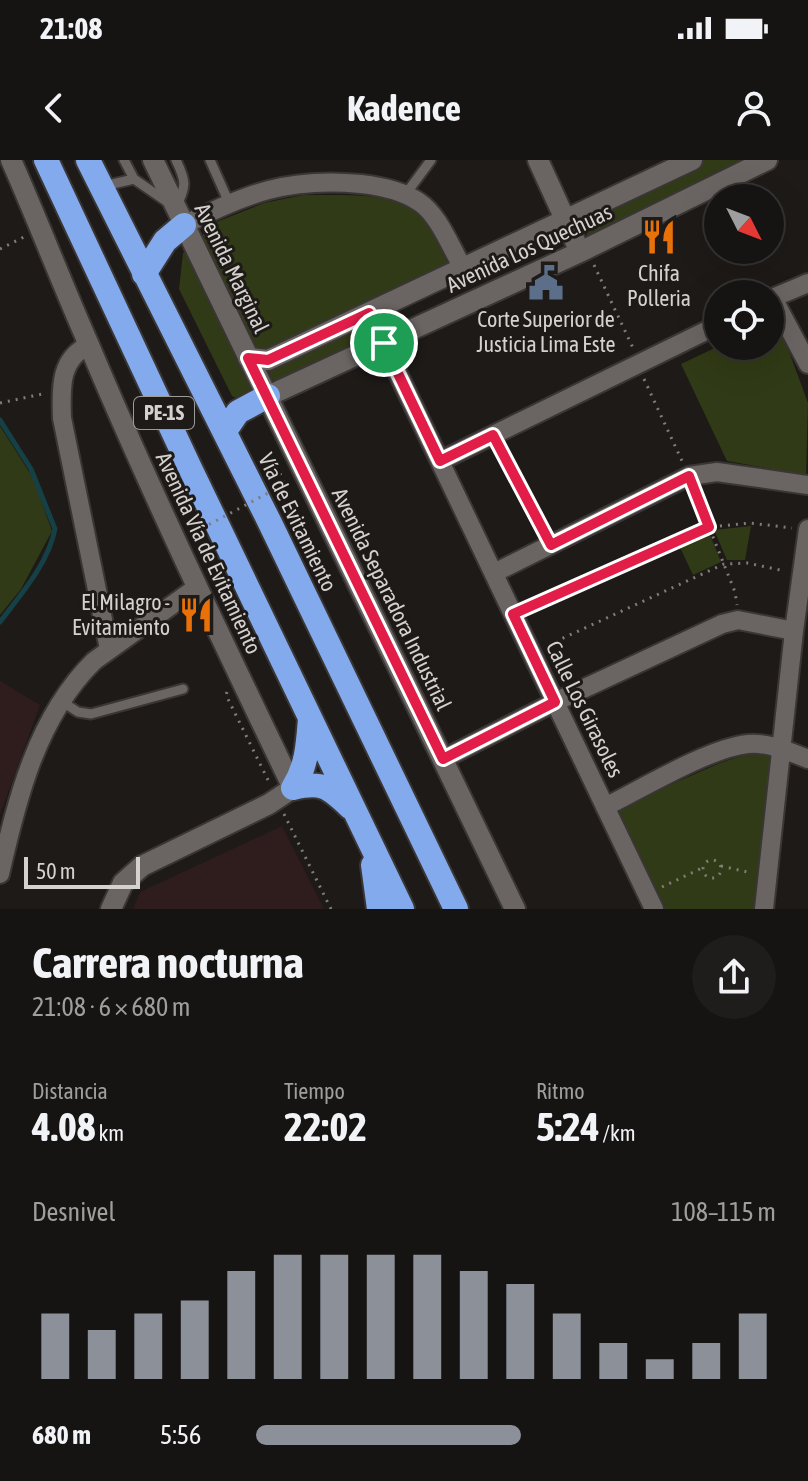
<!DOCTYPE html>
<html lang="es">
<head>
<meta charset="utf-8">
<style>
	:root { --surface:#161412; --page:#1f1d1b; --text:#f1f3f6; --muted:#9e9e9f; --line:#353332; --accent:#8c9099 }
	body { margin:0; font-family:"Asap Condensed",sans-serif; background:var(--page); color:var(--text); height:100vh; display:flex; flex-direction:column; font-size:30px; white-space:nowrap }
	* { box-sizing:border-box; margin:0 }
	p { font-size:26px; color:var(--muted) }
	.icon { flex:none; width:44px; height:44px; fill:none; stroke:currentColor; stroke-width:2; stroke-linecap:round; stroke-linejoin:round }
	.map { position:relative; height:749px; overflow:hidden }
	.panel { display:flex; flex-direction:column; background:var(--surface); flex:1 }
	.panel>* { flex:none }
	.needle { width:52px; rotate:132deg }
	.fabs { position:absolute; left:704px; top:24px; display:grid; gap:16px }
	.fabs a { display:grid; place-items:center; width:80px; height:80px; border-radius:50%; background:var(--surface); box-shadow:0 8px 32px #0002,0 0 0 2px var(--line); font-size:40px }
	.scale { position:absolute; left:24px; bottom:20px; width:116px; box-sizing:border-box; padding-left:8px; border:4px solid #d4d1cf; border-top:0; font-size:22px; line-height:28px; white-space:nowrap; color:#d4d1cf; -webkit-text-stroke:6px #1e1a18; paint-order:stroke }
	.pin { position:absolute; display:grid; place-items:center; width:68px; height:68px; color:#fff; margin:-34px; border:4px solid #fff; border-radius:50%; box-shadow:0 2px 8px #0007 }
	.round { display:grid; place-items:center; flex:none; width:84px; height:84px; border-radius:42px; background:var(--page) }
	.summary { display:flex; align-items:center; justify-content:space-between; height:136px; padding:0 32px }
	h1 { font-size:44px; font-weight:700; line-height:60px }
	.figures { display:grid; grid-template-columns:repeat(3,1fr); gap:12px; height:136px; padding:8px 32px }
	.figures div { display:grid; align-content:center }
	.figures b { font-size:40px; font-weight:700 }
	.figures small { font-size:22px; font-weight:400 }
	.figures p { font-size:22px }
	.chart { height:224px; padding:16px 32px }
	.chart p { display:flex; justify-content:space-between }
	.chart svg { width:100%; height:144px; margin-top:8px; stroke:var(--accent); stroke-width:6 }
	ul { padding:0 32px; list-style:none; font-size:26px }
	li { display:grid; grid-template-columns:128px 96px 1fr; align-items:center; height:60px }
	li i { height:20px; border-radius:10px; background:var(--accent) }
	.status { display:flex; justify-content:space-between; align-items:center; height:56px; padding:0 40px; background:var(--surface); direction:ltr }
	.status svg { height:22px; fill:currentColor }
	header { display:flex; justify-content:space-between; align-items:center; height:104px; padding:0 32px; background:var(--surface); font-size:36px; font-weight:700 }
	.map>svg:first-child { display:block }
</style>
</head>
<body>
<div class="status"><b>21:08</b><svg viewBox="0 0 49 12"><path d="M0 12V9h3v3zM5 12V6h3v6zM10 12V3h3v9zM15 12V0h3v12zM26 1h20v11H26zM47 4h2v5h-2z"/></svg></div>
<header><svg class="icon" aria-label="back" viewBox="0 0 24 24"><path d="M15 5l-7 7 7 7"/></svg>Kadence<svg class="icon" aria-label="person" viewBox="0 0 24 24"><circle cx="12" cy="8" r="4"/><path d="M4 21q1-7 8-7t8 7"/></svg></header>
<div class="map">
<svg width="808" height="749" viewBox="0 0 808 749">
	<rect width="100%" height="100%" fill="#1e1a18"/>
	<!-- education -->
	<path fill="#2f1c1d" d="M0 521 40 545 0 655Z
		M282 666 324 749H133L140 732Z"/>
	<!-- green -->
	<path fill="#313a16" d="M704 0H751L588 77 580 60Z
		M303 35C343 36 406 28 432 66 439 76 444 88 449 99L448 105 270 190 254 187 202 82 204 67 264 43Z
		M187 91 255 230 240 240 232 236 179 129 183 93Z
		M777 159 808 243 806 315 727 301 681 204 719 186H770V162Z
		M364 164 368 166 371 179 278 223 270 218 269 213 272 208Z
		M0 266 33 318 52 371 21 429 0 455Z
		M751 366 745 400H727L714 370Z
		M708 370 721 402 693 415 678 383Z
		M778 584 759 749H661L617 648 720 603Z"/>
	<g fill="none" stroke-linecap="round" stroke-linejoin="round">
		<!-- stream -->
		<path stroke="#154045" stroke-width="5" d="M0 260 31 309 55 369C48 404 21 434 0 462"/>
		<!-- lane casing -->
		<g stroke="#393635" stroke-width="13">
			<path id="lane" d="M124 0 134 19 176 48C186 25 187 23 176 0
				M210 0 226 36V44
				M104 26 134 19
				M405 35 431 0
				M61 541 78 552 91 554 183 529"/>
		</g>
		<!-- street casing -->
		<g stroke="#393635" stroke-width="22">
			<path id="street" d="M184 65C247 33 289 17 361 24 379 26 403 31 419 42 439 55 451 88 463 108
				M773 138 808 204
				M770 139 808 123
				M369 153 654 749
				M89 185C59 199 61 229 62 258L109 489
				M440 301 718 165
				M494 413 689 316 717 312 808 325
				M443 599 555 542 722 464 738 460 794 471
				M605 647C643 628 709 588 748 584 769 582 790 592 808 599
				M0 714C17 639 37 557 94 501L197 427
				M764 749 794 471 808 369"/>
		</g>
		<!-- secondary casing -->
		<g stroke="#393635" stroke-width="24">
			<path id="secondary" d="M11 0C38 61 62 124 89 185 152 335 223 482 293 628L269 644 142 706 123 723 111 749
				M153 0 515 749
				M538 0 580 92
				M248 198 268 200 692 0
				M268 236 580 92 767 0"/>
		</g>
		<!-- highway casing -->
		<g stroke="#393635" stroke-width="28">
			<path id="highway" d="M46 0 190 308 402 749
				M88 0 270 363 456 749
				M144 114 165 81 184 65
				M225 271 238 252 268 236
				M293 628C322 621 329 627 350 647
				M293 628C307 606 308 584 310 558
				M373 705 379 749"/>
		</g>
		<!-- path -->
		<path stroke="#7f7c7a" stroke-width="3" stroke-dasharray="2 6" stroke-linecap="butt" d="M0 89 24 77
			M594 105 633 188
			M644 219 683 303
			M0 243 47 233
			M500 289 543 371
			M279 301 275 303 285 324
			M695 332 735 432 737 445
			M195 372 208 392 201 396
			M529 447 709 367 750 363 792 368
			M548 485 724 404 747 403 785 411
			M227 532 226 535 269 622
			M284 654 331 749
			M703 709a9 9 0 1 1 18 0a9 9 0 1 1-18 0Z
			M721 706 752 713
			M662 727 702 708"/>
		<!-- lane -->
		<use href="#lane" stroke="#6a6562" stroke-width="9"/>
		<!-- street -->
		<use href="#street" stroke="#6a6562" stroke-width="18"/>
		<!-- secondary -->
		<use href="#secondary" stroke="#6a6562" stroke-width="20"/>
		<!-- highway -->
		<use href="#highway" stroke="#83aaec" stroke-width="24"/>
		<!-- path-bridge -->
		<path stroke="#7f7c7a" stroke-width="3" stroke-dasharray="2 6" stroke-linecap="butt" d="M195 372 285 324"/>
	</g>
	<g fill="none" stroke-linecap="round" stroke-linejoin="round">
		<!-- route casing -->
		<g stroke="#fff" stroke-width="16">
			<path id="route" d="M369 153 440 301 493 275 551 385 689 316 709 367 513 454 555 542 443 599 248 198 268 200Z"/>
		</g>
		<!-- route -->
		<use href="#route" stroke="#e11d48" stroke-width="10"/>
	</g>
	<!-- icons -->
	<defs>
		<g id="restaurant-bare" transform="scale(2.76)"><path d="M-5-6h1v4h1v-4h1v4h1v-4h1v5L-1.5 .5V6h-2V.5L-5-1ZM5-6V6H3V1.5H1.5Q1.5-4 5-6Z" fill="#e8710a" stroke="#1e1a18" stroke-width="2.5" paint-order="stroke"/></g>
		<g id="civic-bare" transform="scale(2.76)"><path d="M-.6-6.5H3V-4.5H.6V-3L4-1V1h2V6H-6V1h2V-1L-.6-3ZM-1.2 2.5V6h2.4V2.5Z" fill="#5c6f8a" stroke="#1e1a18" stroke-width="2.5" paint-order="stroke"/></g>
	</defs>
	<g fill-rule="evenodd">
		<use href="#restaurant-bare" x="659" y="77"/>
		<use href="#civic-bare" x="546" y="123"/>
		<use href="#restaurant-bare" x="196" y="455"/>
	</g>
	<g text-anchor="middle" stroke-width="6" stroke-linejoin="round" paint-order="stroke">
		<!-- shield labels -->
		<rect fill="#1e1a18" stroke="#9d9a98" stroke-width="2" x="134" y="237" width="60" height="32" rx="6"/>
		<g font-size="20" font-weight="bold" fill="#d4d1cf">
			<text x="164" y="260">PE-1S</text>
		</g>
		<!-- street labels -->
		<g font-size="22" fill="#d4d1cf" stroke="#1e1a18">
			<text transform="translate(529 88) rotate(-25)" y="8">Avenida Los Quechuas</text>
			<text transform="translate(232 108) rotate(64)" y="8">Avenida Marginal</text>
			<text transform="translate(298 362) rotate(64)" y="8">Vía de Evitamiento</text>
			<text transform="translate(209 393) rotate(65)" y="8">Avenida Vía de Evitamiento</text>
			<text transform="translate(392 439) rotate(64)" y="8">Avenida Separadora Industrial</text>
			<text transform="translate(585 549) rotate(64)" y="8">Calle Los Girasoles</text>
		</g>
		<!-- poi labels -->
		<g font-size="22" fill="#d4d1cf" stroke="#1e1a18">
			<text x="659" y="121">Chifa<tspan x="659" dy="25">Polleria</tspan></text>
			<text x="546" y="167">Corte Superior de<tspan x="546" dy="25">Justicia Lima Este</tspan></text>
			<text x="170" y="450" text-anchor="end">El Milagro -<tspan x="170" dy="25">Evitamiento</tspan></text>
		</g>
	</g>
</svg>
<div class="fabs">
<a><svg class="needle" viewBox="-14 -14 28 28"><path d="M0-13l5 13h-10z" fill="#e53935"/><path d="M0 13l5-13h-10z" fill="#9e9e9f"/></svg></a>
<a><svg class="icon" aria-label="locate" viewBox="0 0 24 24"><circle cx="12" cy="12" r="6"/><path d="M12 2v4M12 18v4M2 12h4M18 12h4"/></svg></a>
</div>
<div class="scale">50 m</div>
<div class="pin" style="left:384px;top:183px;background:#1e9e55"><svg class="icon" aria-label="arrive" viewBox="0 0 24 24"><path d="M6 21V4h12l-3 4 3 4H6"/></svg></div>
</div>
<section class="panel">
<div class="summary"><div><h1>Carrera nocturna</h1><p>21:08 · 6 × 680 m</p></div><a class="round"><svg class="icon" aria-label="share" viewBox="0 0 24 24"><path d="M12 15V3M7 8l5-5 5 5M5 13v7h14v-7"/></svg></a></div>
<div class="figures">
<div><p>Distancia</p><b>4.08<small> km</small></b></div>
<div><p>Tiempo</p><b>22:02</b></div>
<div><p>Ritmo</p><b>5:24<small> /km</small></b></div>
</div>
<div class="chart"><p><span>Desnivel</span>108–115 m</p>
<svg viewBox="0 0 160 44" preserveAspectRatio="none"><path d="M5 44V24M15 44V29M25 44V24M35 44V20M45 44V11M55 44V6M65 44V6M75 44V6M85 44V6M95 44V11M105 44V15M115 44V24M125 44V33M135 44V38M145 44V33M155 44V24"/></svg>
</div>
<ul>
<li><b>680 m</b>5:56<i style="width:51%"></i></li>
</ul>
</section>
</body>
</html>
